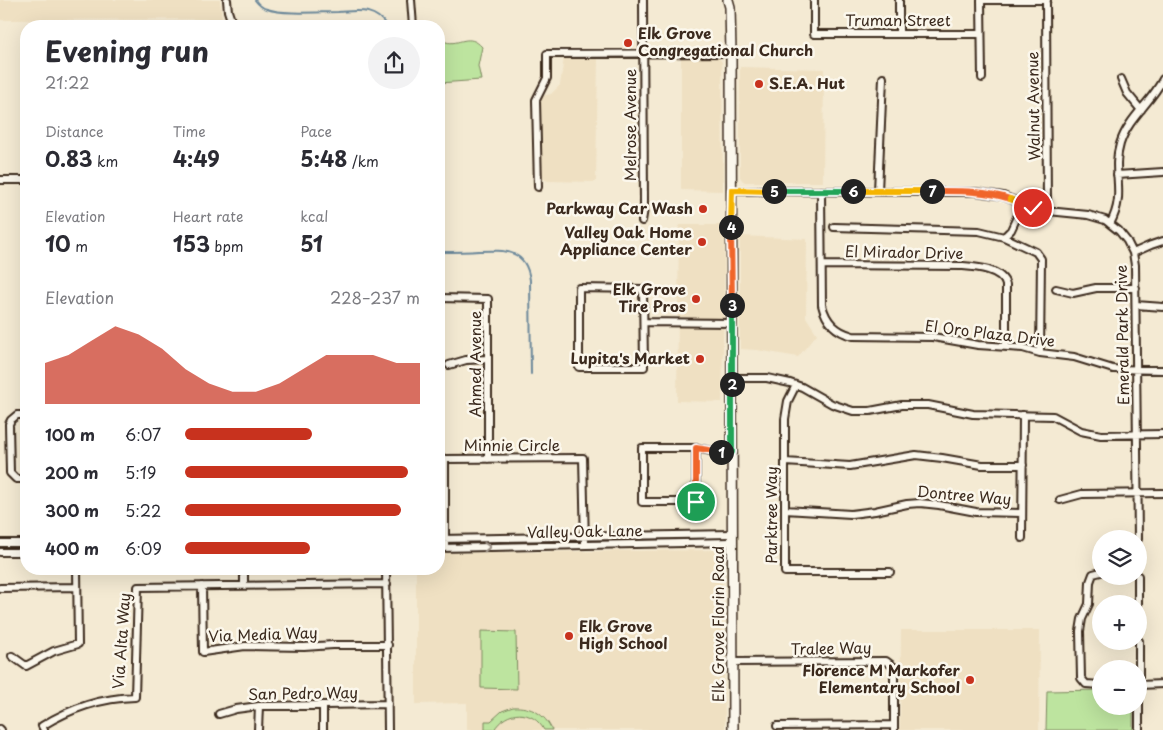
<!DOCTYPE html>
<html lang="en">
<head>
<meta charset="utf-8">
<style>
	:root { --surface:#fff; --page:#f2f2f3; --text:#2b2b33; --muted:#7c7c81; --accent:#c8321e }
	body { margin:0; font-family:"Playpen Sans",sans-serif; background:var(--page); color:var(--text); height:100vh; display:flex; flex-direction:column; font-size:19px; white-space:nowrap }
	* { box-sizing:border-box; margin:0 }
	p { font-size:16px; color:var(--muted) }
	.icon { flex:none; width:28px; height:28px; fill:none; stroke:currentColor; stroke-width:2; stroke-linecap:round; stroke-linejoin:round }
	.map { position:relative; flex:1; overflow:hidden }
	.side { position:absolute; left:20px; top:20px; width:425px; height:555px; display:flex; flex-direction:column; background:var(--surface); border-radius:20px; box-shadow:0 5px 20px #0002 }
	.side>* { flex:none }
	.controls { position:absolute; left:1092px; top:530px; display:grid; gap:10px }
	.controls a { display:grid; place-items:center; width:55px; height:55px; border-radius:50%; background:var(--surface); box-shadow:0 5px 20px #0002; font-size:25px }
	.pin { position:absolute; display:grid; place-items:center; width:42px; height:42px; color:#fff; margin:-21px; border:2px solid #fff; border-radius:50%; box-shadow:0 1px 5px #0007 }
	.km { position:absolute; width:25px; height:25px; margin:-12px; border-radius:50%; background:#222; color:#fff; font-size:14px; line-height:25px; text-align:center }
	.round { display:grid; place-items:center; flex:none; width:52px; height:52px; border-radius:26px; background:var(--page) }
	.overview { display:flex; align-items:center; justify-content:space-between; height:85px; padding:0 25px }
	h1 { font-size:28px; font-weight:700; line-height:38px }
	.metrics { display:grid; grid-template-columns:repeat(3,1fr); gap:8px; height:85px; padding:5px 25px }
	.metrics div { display:grid; align-content:center }
	.metrics b { font-size:21px; font-weight:700 }
	.metrics small { font-size:14px; font-weight:400 }
	.metrics p { font-size:14px }
	.chart { height:140px; padding:10px 25px }
	.chart p { display:flex; justify-content:space-between }
	.chart svg { width:100%; height:90px; margin-top:5px; fill:var(--accent); opacity:.7 }
	ul { padding:0 25px; list-style:none; font-size:16px }
	li { display:grid; grid-template-columns:80px 60px 1fr; align-items:center; height:38px }
	li i { height:12px; border-radius:6px; background:var(--accent) }
	.map>svg:first-child { display:block }
</style>
</head>
<body>
<div class="map">
<svg width="1163" height="730" viewBox="0 0 1163 730">
	<rect width="100%" height="100%" fill="#f4ead3"/>
	<filter id="ink" filterUnits="userSpaceOnUse"><feTurbulence type="fractalNoise" baseFrequency=".02" numOctaves="2"/><feDisplacementMap in="SourceGraphic" scale="10" xChannelSelector="R" yChannelSelector="G"/><feConvolveMatrix kernelMatrix="1 2 1 2 8 2 1 2 1" color-interpolation-filters="sRGB"/></filter>
	<g filter="url(#ink)">
		<!-- built -->
		<path fill="#efe0c2" d="M0 0H220L222 19 0 20Z
			M564 58H598L596 182 548 181 539 177 537 97 551 94 560 85Z
			M681 58H719L722 62 723 191 681 190Z
			M740 67 824 69 823 182H745L742 180 740 177Z
			M679 225H725L722 402 677 401Z
			M740 236 807 239 806 317 817 334 798 357 757 350 740 349Z
			M722 550 725 730H467V703L416 704V569H439V553Z
			M901 630H1040L1039 730H900Z"/>
		<!-- green -->
		<path fill="#bde49f" stroke="#7c875e" d="M439 37C441 38 443 41 446 42 459 46 469 32 482 47L478 66 481 80 439 83Z
			M481 631 516 632 517 689 481 688Z
			M1101 690V706H1133V730H1046L1047 691Z
			M513 707C531 706 545 714 552 730H544C533 709 506 709 494 730H485V721H491L502 711Z"/>
		<g fill="none" stroke-linecap="round" stroke-linejoin="round">
			<!-- stream -->
			<path stroke="#6d899b" stroke-width="2" d="M255 0C258 4 262 8 267 9 284 15 318 12 338 12 358 11 374 7 387 26
				M439 252C452 252 466 252 479 251 505 250 526 249 530 280L531 374"/>
			<!-- minor casing -->
			<g stroke="#3b2a1e" stroke-width="10">
				<path id="minor" d="M227 0 228 11 233 26
					M411 0 413 26
					M814 0V34H981
					M981 0 982 78
					M981 0H1047
					M1046 0 1047 211
					M899 34V0
					M1121 79 1127 93 1141 110
					M1117 175 1163 172
					M0 180H26
					M538 187 536 100 547 78V54L731 53
					M731 191 976 192 1003 196 1038 210 1088 215 1105 220 1119 231 1127 241 1133 253 1135 265 1138 539
					M821 191 822 305C826 322 836 332 853 336L933 337 978 345 1023 348 1040 353 1074 357 1113 369 1163 370
					M878 191 883 78
					M642 221 644 209 643 0
					M1110 224C1127 193 1111 174 1120 144 1128 118 1151 103 1163 79
					M834 227 979 231 1004 237 1036 252 1041 259 1040 353
					M1004 237 1011 230 1023 204
					M1133 253 1151 245 1163 241
					M822 265 963 266C976 267 1002 269 1006 285V347
					M579 288 643 289 644 367H579Z
					M1056 289 1073 293 1096 288H1136
					M439 298 488 299V459
					M1136 305 1163 307
					M644 322 732 323
					M449 365 466 360 488 359
					M732 378H767L790 383 802 387 832 404 853 411H870L902 405H928L973 414 1053 416 1081 431 1101 435 1163 434
					M796 385 788 401 785 419V572H890
					M26 415H17L11 420 9 424 10 473 16 479H26
					M642 448H696V502H642Z
					M696 448 712 451 732 452
					M785 462 850 466 916 455 942 458 982 465H1023
					M1060 500 1082 494 1163 493
					M785 510 851 514 875 511 907 504 920 503 939 505 976 512 1022 513
					M1022 538 1023 415
					M439 539 732 534
					M0 543H26
					M439 548 732 542
					M445 548V459L583 458 585 544
					M0 552H26
					M244 569V585
					M386 569 388 730
					M1101 572 1093 574 1090 582 1089 604 1082 619 1080 631 1081 678 1086 684 1101 685
					M1138 576V604
					M202 586 203 652 245 646 304 647 333 645H388
					M0 588 77 587
					M1139 641V730
					M12 656 26 666 54 651 78 644 77 569
					M733 662 886 661 894 667V730
					M1139 685 1163 684
					M323 705V730
					M219 714 236 709 259 706 388 704
					M777 726 894 725
					M0 729 1 730
					M44 730 42 726C71 708 101 698 135 697L138 587 387 584
					M258 730 259 706"/>
			</g>
			<!-- major casing -->
			<g stroke="#3b2a1e" stroke-width="12">
				<path id="major" d="M728 0 730 7 731 53 733 730"/>
			</g>
			<!-- minor -->
			<use href="#minor" stroke="#fbf7ec" stroke-width="6"/>
			<!-- major -->
			<use href="#major" stroke="#fbf7ec" stroke-width="9"/>
		</g>
		<!-- one-way arrows -->
		<defs><path id="oneway-chevron" d="M-2-3.5L2.5 0L-2 3.5" fill="none" stroke-width="1.6" stroke-linecap="round" stroke-linejoin="round" transform="scale(1.25)"/></defs>
		<use stroke="#9b9085" href="#oneway-chevron" transform="translate(487 547) rotate(-2)"/>
	</g>
	<g fill="none" stroke-linecap="round" stroke-linejoin="round" filter="url(#ink)">
		<!-- split-1 casing -->
		<g stroke="#fff" stroke-width="10">
			<path id="split-1" d="M696 502V448L721 452"/>
		</g>
		<!-- split-2 casing -->
		<g stroke="#fff" stroke-width="10">
			<path id="split-2" d="M721 452H732V384"/>
		</g>
		<!-- split-3 casing -->
		<g stroke="#fff" stroke-width="10">
			<path id="split-3" d="M732 305V384"/>
		</g>
		<!-- split-4 casing -->
		<g stroke="#fff" stroke-width="10">
			<path id="split-4" d="M731 227 732 305"/>
		</g>
		<!-- split-5 casing -->
		<g stroke="#fff" stroke-width="10">
			<path id="split-5" d="M731 227 732 190 774 191"/>
		</g>
		<!-- split-6 casing -->
		<g stroke="#fff" stroke-width="10">
			<path id="split-6" d="M774 191H853"/>
		</g>
		<!-- split-7 casing -->
		<g stroke="#fff" stroke-width="10">
			<path id="split-7" d="M853 191H932"/>
		</g>
		<!-- split-8 casing -->
		<g stroke="#fff" stroke-width="10">
			<path id="split-8" d="M932 191C958 191 984 190 1010 199"/>
		</g>
		<!-- split-9 casing -->
		<g stroke="#fff" stroke-width="10">
			<path id="split-9" d="M1010 199 1033 208"/>
		</g>
		<!-- split-1 -->
		<use href="#split-1" stroke="#f0652b" stroke-width="6"/>
		<!-- split-2 -->
		<use href="#split-2" stroke="#22a559" stroke-width="6"/>
		<!-- split-3 -->
		<use href="#split-3" stroke="#22a559" stroke-width="6"/>
		<!-- split-4 -->
		<use href="#split-4" stroke="#f0652b" stroke-width="6"/>
		<!-- split-5 -->
		<use href="#split-5" stroke="#f5b400" stroke-width="6"/>
		<!-- split-6 -->
		<use href="#split-6" stroke="#22a559" stroke-width="6"/>
		<!-- split-7 -->
		<use href="#split-7" stroke="#f5b400" stroke-width="6"/>
		<!-- split-8 -->
		<use href="#split-8" stroke="#f0652b" stroke-width="6"/>
		<!-- split-9 -->
		<use href="#split-9" stroke="#f5b400" stroke-width="6"/>
	</g>
	<!-- markers -->
	<g fill="#c8321e" stroke="#fbf7ec" stroke-width="2">
		<circle cx="628" cy="43" r="5"/>
		<circle cx="759" cy="84" r="5"/>
		<circle cx="703" cy="209" r="5"/>
		<circle cx="702" cy="242" r="5"/>
		<circle cx="696" cy="299" r="5"/>
		<circle cx="700" cy="359" r="5"/>
		<circle cx="569" cy="636" r="5"/>
		<circle cx="970" cy="680" r="5"/>
	</g>
	<g text-anchor="middle" stroke-width="5" stroke-linejoin="round" paint-order="stroke">
		<!-- street labels -->
		<g font-size="15" fill="#3b2a1e" stroke="#fbf7ec">
			<text x="898" y="26">Truman Street</text>
			<text transform="translate(1034 106) rotate(-91)" y="5">Walnut Avenue</text>
			<text transform="translate(631 125) rotate(-90)" y="5">Melrose Avenue</text>
			<text transform="translate(904 253) rotate(1)" y="5">El Mirador Drive</text>
			<text transform="translate(990 334) rotate(7)" y="5">El Oro Plaza Drive</text>
			<text transform="translate(1123 335) rotate(-91)" y="5">Emerald Park Drive</text>
			<text transform="translate(476 364) rotate(-90)" y="5">Ahmed Avenue</text>
			<text x="512" y="451">Minnie Circle</text>
			<text transform="translate(964 496) rotate(5)" y="5">Dontree Way</text>
			<text transform="translate(772 515) rotate(-90)" y="5">Parktree Way</text>
			<text transform="translate(585 532) rotate(-1)" y="5">Valley Oak Lane</text>
			<text transform="translate(719 624) rotate(-90)" y="5">Elk Grove Florin Road</text>
			<text transform="translate(263 635) rotate(-2)" y="5">Via Media Way</text>
			<text transform="translate(122 641) rotate(-86)" y="5">Via Alta Way</text>
			<text transform="translate(831 649) rotate(-1)" y="5">Tralee Way</text>
			<text transform="translate(303 694) rotate(-1)" y="5">San Pedro Way</text>
		</g>
		<!-- poi labels -->
		<g font-size="15" font-weight="bold" fill="#3b2a1e" stroke="#fbf7ec" text-anchor="end">
			<text x="638" y="39" text-anchor="start">Elk Grove<tspan x="638" dy="17">Congregational Church</tspan></text>
			<text x="769" y="89" text-anchor="start">S.E.A. Hut</text>
			<text x="693" y="214">Parkway Car Wash</text>
			<text x="692" y="238">Valley Oak Home<tspan x="692" dy="17">Appliance Center</tspan></text>
			<text x="686" y="295">Elk Grove<tspan x="686" dy="17">Tire Pros</tspan></text>
			<text x="690" y="364">Lupita's Market</text>
			<text x="579" y="632" text-anchor="start">Elk Grove<tspan x="579" dy="17">High School</tspan></text>
			<text x="960" y="676">Florence M Markofer<tspan x="960" dy="17">Elementary School</tspan></text>
		</g>
	</g>
</svg>
<div class="controls">
<a><svg class="icon" aria-label="layers" viewBox="0 0 24 24"><path d="M12 4l9 5-9 5-9-5zM3 14l9 5 9-5"/></svg></a>
<a>+</a>
<a>−</a>
</div>
<div class="pin" style="left:696px;top:502px;background:#1e9e55"><svg class="icon" aria-label="arrive" viewBox="0 0 24 24"><path d="M6 21V4h12l-3 4 3 4H6"/></svg></div>
<div class="pin" style="left:1033px;top:208px;background:#d93025"><svg class="icon" aria-label="check" viewBox="0 0 24 24"><path d="M5 12l5 5 9-10"/></svg></div>
<b class="km" style="left:721px;top:452px">1</b>
<b class="km" style="left:732px;top:384px">2</b>
<b class="km" style="left:732px;top:305px">3</b>
<b class="km" style="left:731px;top:227px">4</b>
<b class="km" style="left:774px;top:191px">5</b>
<b class="km" style="left:853px;top:191px">6</b>
<b class="km" style="left:932px;top:191px">7</b>
<section class="side">
<div class="overview"><div><h1>Evening run</h1><p>21:22</p></div><a class="round"><svg class="icon" aria-label="share" viewBox="0 0 24 24"><path d="M12 15V3M7 8l5-5 5 5M5 13v7h14v-7"/></svg></a></div>
<div class="metrics">
<div><p>Distance</p><b>0.83<small> km</small></b></div>
<div><p>Time</p><b>4:49</b></div>
<div><p>Pace</p><b>5:48<small> /km</small></b></div>
</div>
<div class="metrics">
<div><p>Elevation</p><b>10<small> m</small></b></div>
<div><p>Heart rate</p><b>153<small> bpm</small></b></div>
<div><p>kcal</p><b>51</b></div>
</div>
<div class="chart"><p><span>Elevation</span>228–237 m</p>
<svg viewBox="0 0 160 44" preserveAspectRatio="none"><path d="M0 44V24L10 20L20 13L30 6L40 10L50 17L60 27L70 34L80 38L90 38L100 34L110 27L120 20L130 20L140 20L150 24L160 24V44z"/></svg>
</div>
<ul>
<li><b>100 m</b>6:07<i style="width:54%"></i></li>
<li><b>200 m</b>5:19<i style="width:95%"></i></li>
<li><b>300 m</b>5:22<i style="width:92%"></i></li>
<li><b>400 m</b>6:09<i style="width:53%"></i></li>
</ul>
</section>
</div>
</body>
</html>
